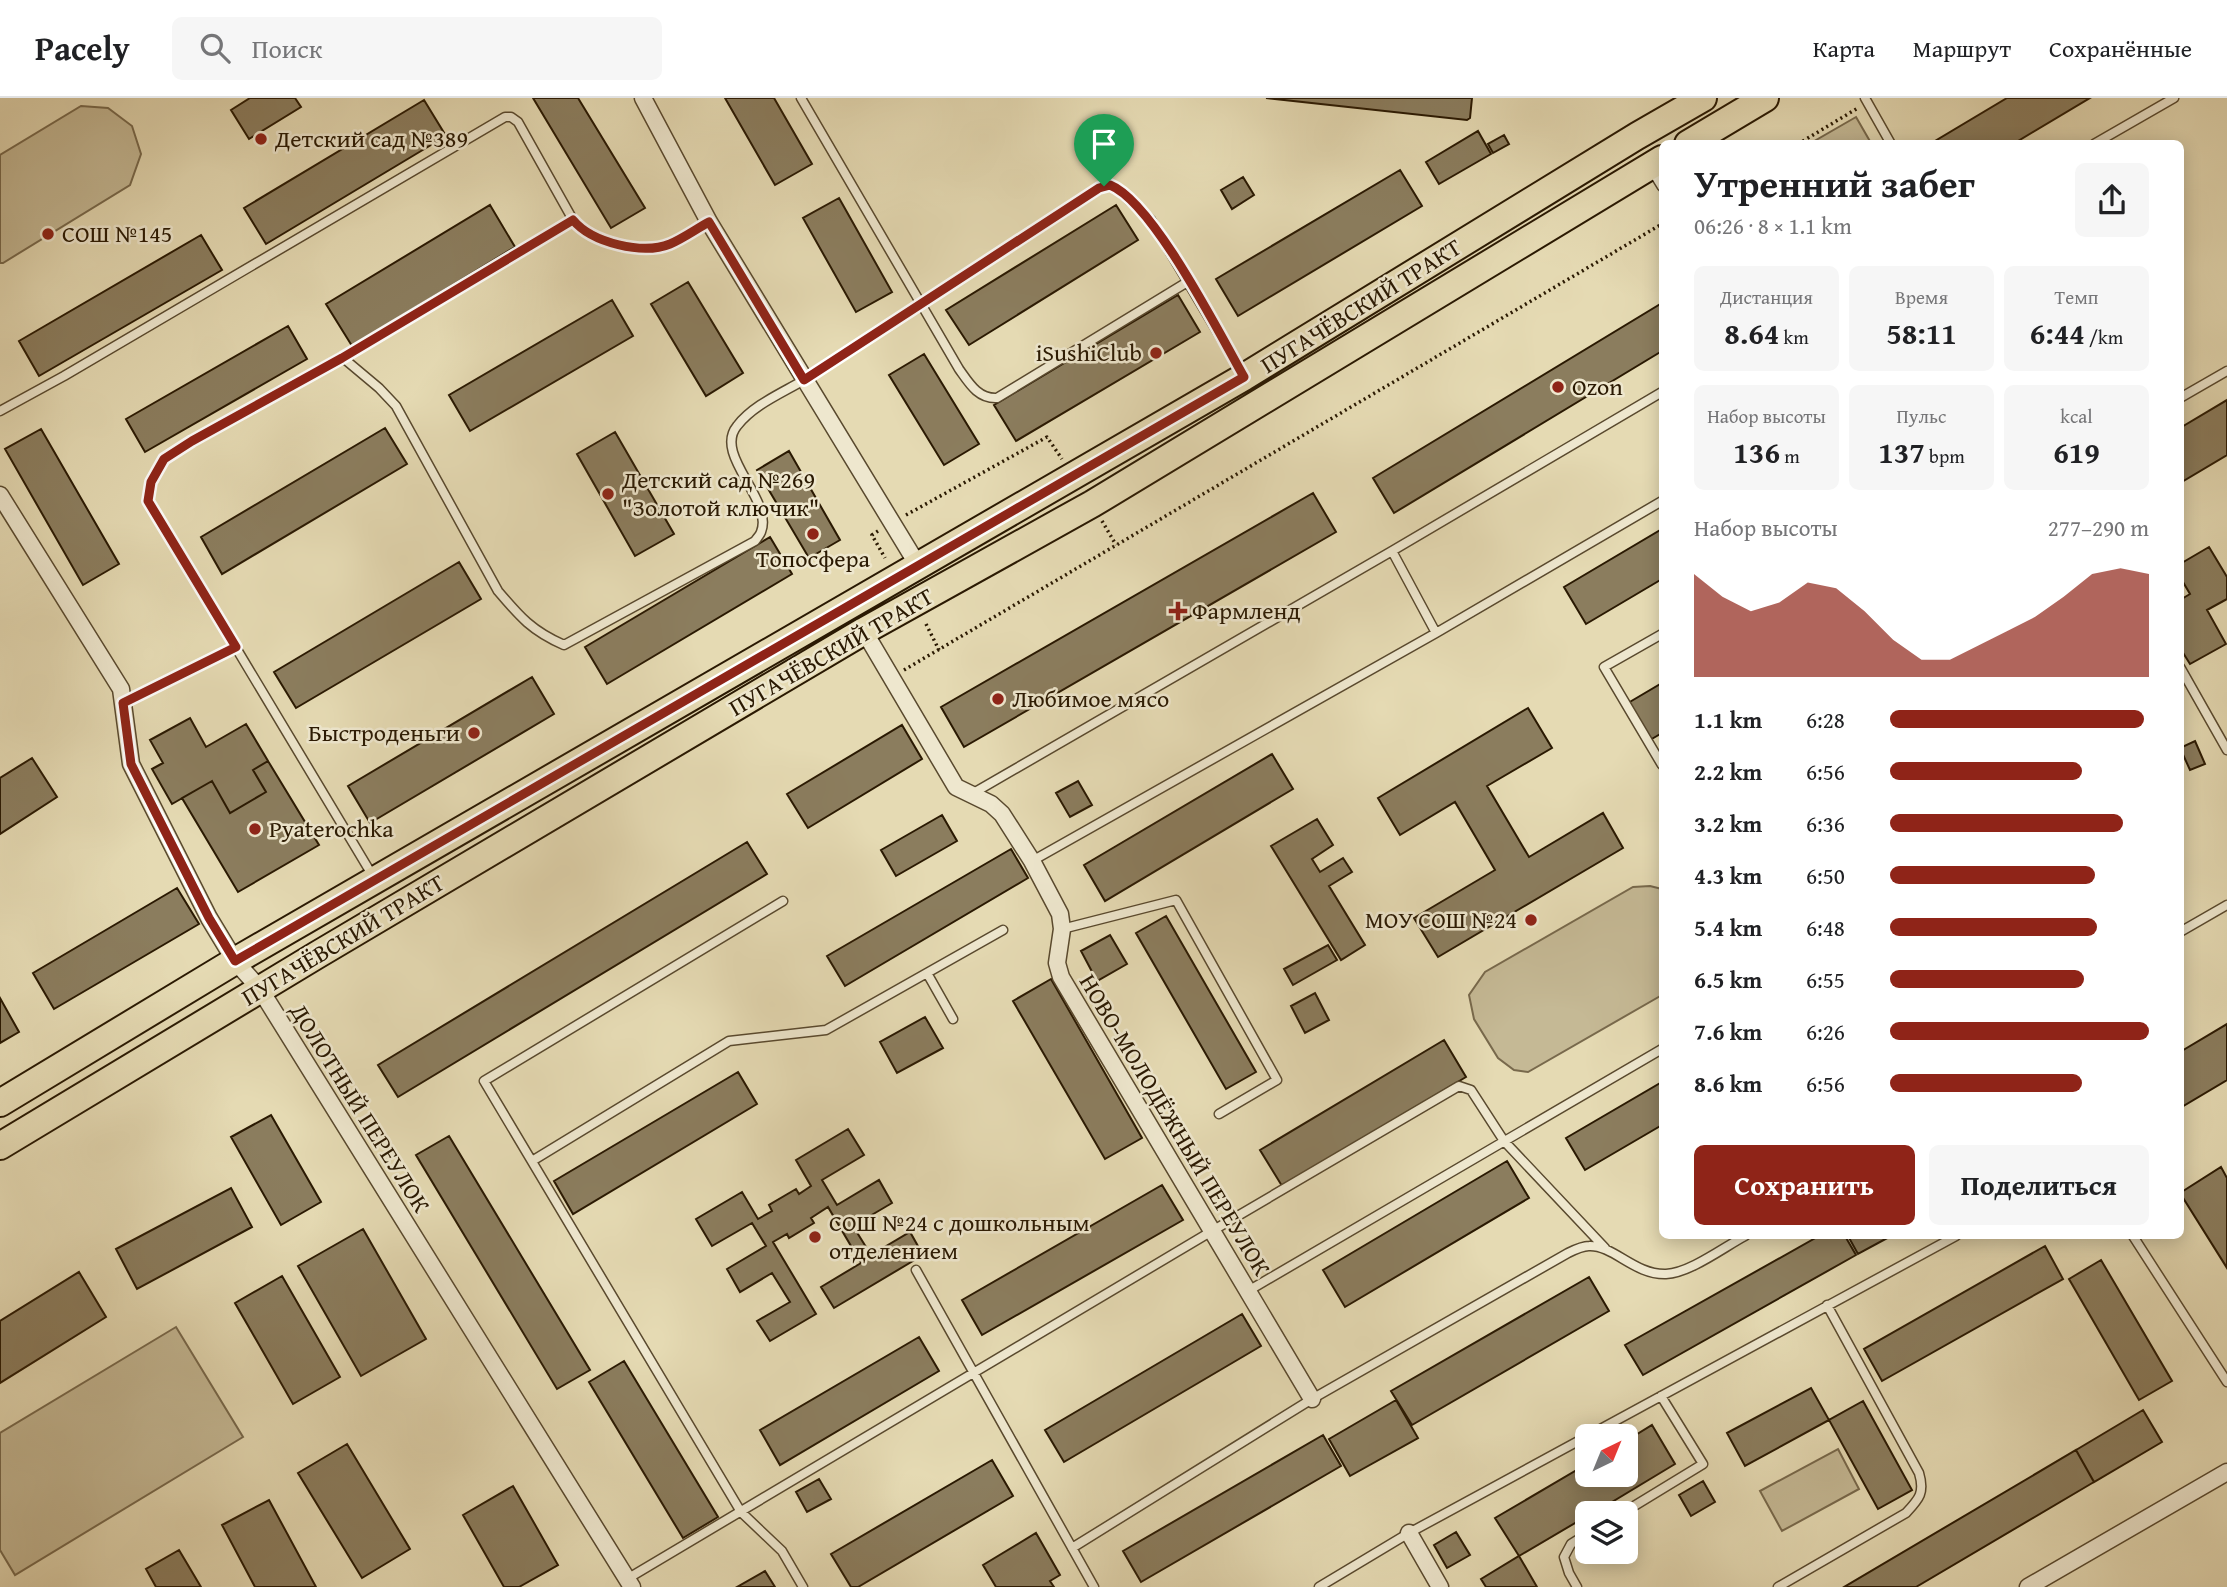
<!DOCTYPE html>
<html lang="ru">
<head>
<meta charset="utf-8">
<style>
	:root { --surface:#fff; --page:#f6f6f6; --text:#202124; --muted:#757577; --line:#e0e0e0; --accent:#8f2418 }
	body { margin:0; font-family:"Gentium Book Plus",serif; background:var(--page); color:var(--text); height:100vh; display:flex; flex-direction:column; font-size:26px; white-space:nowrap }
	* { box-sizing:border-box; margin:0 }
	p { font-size:23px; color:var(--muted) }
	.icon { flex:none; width:38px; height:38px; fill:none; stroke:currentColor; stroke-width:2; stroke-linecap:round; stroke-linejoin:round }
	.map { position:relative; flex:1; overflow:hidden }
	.drawer { position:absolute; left:1659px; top:42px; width:525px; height:1099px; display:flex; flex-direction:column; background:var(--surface); border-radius:10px; box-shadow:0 4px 18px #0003 }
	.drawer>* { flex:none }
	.needle { width:46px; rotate:43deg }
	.controls { position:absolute; left:1575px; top:1326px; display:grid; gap:14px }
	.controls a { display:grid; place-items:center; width:63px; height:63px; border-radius:10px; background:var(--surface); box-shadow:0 4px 18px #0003; font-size:35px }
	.pin { position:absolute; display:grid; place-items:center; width:60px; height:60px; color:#fff; margin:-72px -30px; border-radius:50% 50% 50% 0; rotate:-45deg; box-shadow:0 0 7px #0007 }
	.pin .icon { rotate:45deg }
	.round { display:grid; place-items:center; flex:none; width:74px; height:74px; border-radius:10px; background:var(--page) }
	.head { display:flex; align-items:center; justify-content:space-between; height:119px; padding:0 35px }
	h1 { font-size:38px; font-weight:600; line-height:52px }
	.metrics { display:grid; grid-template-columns:repeat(3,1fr); gap:10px; height:119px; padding:7px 35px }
	.metrics div { display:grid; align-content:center; border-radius:10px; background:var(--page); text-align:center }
	.metrics b { font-size:30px; font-weight:600 }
	.metrics small { font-size:19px; font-weight:400 }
	.metrics p { font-size:19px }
	.chart { height:196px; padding:14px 35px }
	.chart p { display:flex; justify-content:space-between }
	.chart svg { width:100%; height:126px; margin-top:7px; fill:var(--accent); opacity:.7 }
	.cta { display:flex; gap:14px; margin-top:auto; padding:14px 35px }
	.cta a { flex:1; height:80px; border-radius:10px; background:var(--accent); color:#fff; font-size:28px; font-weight:600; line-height:80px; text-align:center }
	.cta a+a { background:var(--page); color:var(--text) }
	ul { padding:0 35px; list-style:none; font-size:23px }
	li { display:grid; grid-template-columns:112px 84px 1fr; align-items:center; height:52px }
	li i { height:18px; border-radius:9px; background:var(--accent) }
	header { display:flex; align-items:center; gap:42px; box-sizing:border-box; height:98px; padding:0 35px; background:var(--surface); border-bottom:2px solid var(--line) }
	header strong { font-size:33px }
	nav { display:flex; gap:38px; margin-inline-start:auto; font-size:24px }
	.search { width:490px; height:63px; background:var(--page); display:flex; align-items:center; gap:18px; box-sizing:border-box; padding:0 24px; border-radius:10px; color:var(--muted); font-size:26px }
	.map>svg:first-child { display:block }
</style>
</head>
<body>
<header>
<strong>Pacely</strong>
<div class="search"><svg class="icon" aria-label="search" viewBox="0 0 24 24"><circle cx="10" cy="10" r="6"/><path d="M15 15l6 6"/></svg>Поиск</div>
<nav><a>Карта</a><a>Маршрут</a><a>Сохранённые</a></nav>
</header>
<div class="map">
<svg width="2227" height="1489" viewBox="0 0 2227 1489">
	<rect width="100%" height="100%" fill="#e5dab3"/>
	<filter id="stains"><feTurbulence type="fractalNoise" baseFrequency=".00286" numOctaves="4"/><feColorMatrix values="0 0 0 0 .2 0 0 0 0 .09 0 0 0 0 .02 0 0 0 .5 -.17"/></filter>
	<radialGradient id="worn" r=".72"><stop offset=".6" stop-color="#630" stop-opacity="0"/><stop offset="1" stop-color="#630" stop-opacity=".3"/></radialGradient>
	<!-- green -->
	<path fill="#c5b995" stroke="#78694c" stroke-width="2" d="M81 8 108 10 132 28 141 56 130 87 3 165H0V57Z
		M1856 19 1871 45H1811Z
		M1650 788 1662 791V897L1528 974 1514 972 1498 960 1474 921 1469 897 1485 874 1633 789Z
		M176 1229 243 1339 15 1477 0 1452V1335Z
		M1838 1351 1859 1391 1782 1433 1760 1393Z"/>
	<!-- building -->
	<path fill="#8b7d5e" stroke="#2a1902" stroke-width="2" d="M250 0H295L301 9 249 41 231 12Z
		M533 0H578L645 110 611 130Z
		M725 0H774L812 66 775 87Z
		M1266 0H1472L1470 20 1467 22Z
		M2007 0H2090L2013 46H1930Z
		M424 2 446 38 266 146 244 110Z
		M1478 33 1491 56 1439 86 1426 64Z
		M1504 37 1509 46 1493 55 1488 46Z
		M1400 72 1422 108 1238 218 1216 181Z
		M1243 79 1254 97 1232 111 1221 92Z
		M839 100 892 194 856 214 803 120Z
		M490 107 515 149 352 248 326 206Z
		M1116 107 1138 142 969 247 946 212Z
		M201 137 222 172 39 278 19 243Z
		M688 184 743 275 706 298 651 206Z
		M1178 197 1200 234 1016 343 994 307Z
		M612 202 633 238 470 333 449 297Z
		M1662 205V253L1394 415 1373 380Z
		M288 228 307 261 145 354 126 321Z
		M924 256 979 346 944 367 889 277Z
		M2227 302V357L2180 385V330Z
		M385 330 407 366 222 476 201 439Z
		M41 331 119 466 83 487 5 351Z
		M615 334 674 436 635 458 577 356Z
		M789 353 840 442 809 460 757 372Z
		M1313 395 1336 434 964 649 941 609Z
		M1662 431V481L1586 526 1564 489Z
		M770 439 792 476 607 586 585 549Z
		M2209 449 2227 479V501L2207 512 2226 546 2190 566 2180 550V502L2190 496 2180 479V466Z
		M459 464 481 501 296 610 274 574Z
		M532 579 554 616 370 725 348 688Z
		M1662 585V635L1650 642 1628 605Z
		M1528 610 1552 650 1487 688 1529 759 1603 715 1623 750 1438 859 1414 820 1495 772 1455 704 1400 737 1378 700Z
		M190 620 206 649 246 626 268 663 253 672 266 694 230 715 212 683 172 706 152 671 163 665 150 642Z
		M902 627 922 661 808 730 787 696Z
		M2195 643 2205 666 2190 672 2180 650Z
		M1272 656 1293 691 1105 803 1084 767Z
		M32 660 57 699 0 736V680Z
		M268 663 319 747 238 794 182 700 212 683 230 715 266 694 253 672Z
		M1078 683 1092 707 1070 719 1056 695Z
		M942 717 957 743 896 778 881 752Z
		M1317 721 1333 747 1312 761 1320 774 1343 760 1352 774 1329 788 1365 847 1341 862 1271 748Z
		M747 744 767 776 398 999 378 967Z
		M1011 751 1028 780 845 888 827 858Z
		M177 790 199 826 54 911 33 875Z
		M1166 818 1256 974 1226 991 1136 835Z
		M1110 837 1127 866 1097 883 1081 853Z
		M1328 847 1337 862 1293 887 1284 871Z
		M1051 881 1142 1040 1105 1061 1013 903Z
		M1315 895 1329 922 1305 935 1291 908Z
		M0 900 19 934 0 945Z
		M925 919 943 950 897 975 880 944Z
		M2227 926V982L2180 1010V954Z
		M1444 942 1466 979 1282 1088 1260 1052Z
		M738 974 757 1006 573 1116 554 1083Z
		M1662 984V1027L1585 1072 1566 1040Z
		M271 1017 321 1104 281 1127 231 1039Z
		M848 1031 864 1057 822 1082 837 1107 879 1082 892 1105 853 1128 871 1157 910 1134 923 1157 834 1210 821 1189 861 1165 828 1109 811 1120 814 1125 789 1140 787 1136 773 1144 816 1216 770 1243 757 1223 790 1204 772 1175 740 1194 727 1171 766 1148 752 1125 712 1148 696 1121 742 1094 758 1121 772 1113 769 1107 796 1091 799 1096 811 1088 796 1062Z
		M449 1038 590 1272 557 1291 416 1057Z
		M1507 1063 1529 1100 1345 1209 1323 1172Z
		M2221 1069 2227 1080V1170L2180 1095Z
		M1162 1087 1183 1122 982 1237 962 1202Z
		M231 1090 252 1129 137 1191 116 1151Z
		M363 1131 426 1241 361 1278 298 1168Z
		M1819 1138H1845L1856 1157 1643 1277 1625 1247Z
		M1848 1138H1891L1858 1156Z
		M2045 1148 2063 1181 1882 1283 1864 1251Z
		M2101 1162 2172 1283 2139 1302 2069 1181Z
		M79 1174 106 1219 0 1285V1223Z
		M282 1178 340 1279 293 1306 235 1205Z
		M1589 1179 1609 1213 1412 1327 1391 1293Z
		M1242 1216 1261 1248 1064 1364 1045 1332Z
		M919 1239 939 1273 780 1367 760 1332Z
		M624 1263 718 1419 683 1440 589 1284Z
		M1811 1290 1829 1322 1745 1368 1727 1335Z
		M1396 1302 1418 1340 1350 1378 1329 1341Z
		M1863 1303 1912 1392 1878 1411 1829 1322Z
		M2143 1312 2162 1344 2094 1384 2076 1352Z
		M1652 1327 1675 1366 1592 1416H1587V1418L1519 1458 1495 1420 1587 1366V1377H1626V1343Z
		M1323 1337 1341 1368 1141 1484 1123 1453Z
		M347 1346 410 1451 362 1480 298 1375Z
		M2076 1352 2094 1384 1916 1489H1844Z
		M992 1362 1013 1398 858 1489H851L831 1456Z
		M819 1381 831 1401 807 1414 796 1394Z
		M1703 1383 1715 1404 1691 1418 1679 1397Z
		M513 1388 558 1467 519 1489H504L463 1417Z
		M269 1402 316 1489H255L222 1427Z
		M1456 1434 1470 1457 1447 1470 1434 1447Z
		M1036 1435 1060 1477 1050 1483 1054 1489H996L983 1467Z
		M179 1452 201 1489H156L146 1471Z
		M1519 1458 1537 1489H1486L1481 1481Z
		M765 1473 775 1489H737Z"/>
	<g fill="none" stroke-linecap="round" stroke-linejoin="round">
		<!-- lane casing -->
		<g stroke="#59492e" stroke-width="11">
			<path id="lane" d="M801 0 959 271C969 285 978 301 997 300L1189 183
				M1865 0 1891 46
				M2094 46 2174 0
				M1651 71 1662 89
				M342 259 379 290 396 308 498 493C520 519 532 533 564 547L755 443C757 440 760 437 761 434 774 402 713 357 737 328 753 307 782 295 804 282L1104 88 1115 89 1151 122 1243 277
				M2180 300 2227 273
				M0 313 64 278 505 19H511L518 24 573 122
				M1392 453 1436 535
				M1662 536 1604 569 1662 667
				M2180 569 2227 652
				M123 605 236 549
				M970 697 1392 453 1662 294
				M1032 763 1436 535 1662 403
				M374 780 148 403 151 384 164 361 192 343 342 259 573 122C592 144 643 157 670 146 684 140 696 131 709 124
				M783 803 484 983 741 1414 782 1453 803 1489
				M1062 831 1176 802 1277 982 1219 1016
				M2180 834 2227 807
				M927 875 953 921
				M532 1063 729 943 826 932 1003 832
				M2133 1138 2227 1284
				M916 1172 1094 1489
				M1248 1193 1662 951
				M1621 1416 1703 1366 1661 1298
				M1072 1450 1312 1301 1568 1155C1574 1152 1582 1148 1589 1148 1614 1147 1634 1177 1666 1176 1690 1175 1724 1149 1745 1138
				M627 1481 1212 1133 1459 988 1471 992 1504 1043 1605 1150
				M1319 1489 1409 1435 1956 1138
				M1577 1489 1569 1475 1564 1459 1571 1446 1587 1436
				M1778 1489 1906 1415C1919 1401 1925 1395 1919 1375L1827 1207"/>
		</g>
		<!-- street casing -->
		<g stroke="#59492e" stroke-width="19">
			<path id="street" d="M643 0 709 124 919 469
				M0 397 121 591 131 666 209 820 235 863 260 891 632 1489
				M864 533 956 689 991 706 1002 716 1032 763 1060 816 1062 831 1057 865 1061 879 1312 1301
				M1409 1435 1440 1489
				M2028 1489 2227 1374"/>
		</g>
		<!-- primary casing -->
		<g stroke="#2a1902" stroke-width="30">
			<path id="primary" d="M1688 46 1765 0
				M0 1005 235 863 1244 279 1637 38 1703 0
				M0 1048 317 857 864 533 1092 406 1662 61"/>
		</g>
		<!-- path -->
		<path stroke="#2a1902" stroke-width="3.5" stroke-dasharray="2 3.5" stroke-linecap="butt" d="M1798 46 1858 10
			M906 417 1047 339 1062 361
			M1102 423 1116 447
			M878 433 872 437 885 460
			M926 526 939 552
			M904 572 1662 126"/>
		<!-- lane -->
		<use href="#lane" stroke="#eee7ce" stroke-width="8"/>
		<!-- street -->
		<use href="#street" stroke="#eee7ce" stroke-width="16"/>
		<!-- primary -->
		<use href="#primary" stroke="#e5dab3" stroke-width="26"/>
	</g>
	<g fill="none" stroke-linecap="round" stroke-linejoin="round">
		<!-- route casing -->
		<g stroke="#fff" stroke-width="14">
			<path id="route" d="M1110 87C1153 104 1219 235 1244 279L235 863 209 820 131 666 123 605 236 549 148 403 151 384 164 361 192 343 342 260 573 122C592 145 643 157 670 146 684 140 696 131 709 124L804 282 1099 90Z"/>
		</g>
		<!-- route -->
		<use href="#route" stroke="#8f2418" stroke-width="9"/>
	</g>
	<!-- markers -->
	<g fill="#8f2418" stroke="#eee7ce" stroke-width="2.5">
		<circle cx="261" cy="41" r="7"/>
		<circle cx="48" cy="136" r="7"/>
		<circle cx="1156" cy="255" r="7"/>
		<circle cx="1558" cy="289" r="7"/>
		<circle cx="608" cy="396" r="7"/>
		<circle cx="813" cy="436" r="7"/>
		<path d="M1174.5 502.5h7v7h7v7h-7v7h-7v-7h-7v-7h7z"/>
		<circle cx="998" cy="601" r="7"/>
		<circle cx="474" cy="635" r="7"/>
		<circle cx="255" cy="731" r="7"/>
		<circle cx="1531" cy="822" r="7"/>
		<circle cx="815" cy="1139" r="7"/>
	</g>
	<g text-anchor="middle" stroke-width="5" stroke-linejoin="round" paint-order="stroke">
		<!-- poi labels -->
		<g font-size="24" fill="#2a1902" stroke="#eee7ce" text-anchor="start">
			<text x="275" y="49">Детский сад №389</text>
			<text x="62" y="144">СОШ №145</text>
			<text x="1142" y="263" text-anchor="end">iSushiClub</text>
			<text x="1572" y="297">Ozon</text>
			<text x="622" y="390">Детский сад №269<tspan x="622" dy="28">"Золотой ключик"</tspan></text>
			<text x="813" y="469" text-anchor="middle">Топосфера</text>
			<text x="1192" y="521">Фармленд</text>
			<text x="1012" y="609">Любимое мясо</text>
			<text x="460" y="643" text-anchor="end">Быстроденьги</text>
			<text x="269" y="739">Pyaterochka</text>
			<text x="1517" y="830" text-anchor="end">МОУ СОШ №24</text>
			<text x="829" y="1133">СОШ №24 с дошкольным<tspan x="829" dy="28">отделением</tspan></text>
		</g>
		<!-- street labels -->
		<g font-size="24" fill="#2a1902" stroke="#eee7ce">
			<text transform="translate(1361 208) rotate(-32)" y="8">ПУГАЧЁВСКИЙ ТРАКТ</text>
			<text transform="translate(831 554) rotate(-30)" y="8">ПУГАЧЁВСКИЙ ТРАКТ</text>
			<text transform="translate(343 842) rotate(-31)" y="8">ПУГАЧЁВСКИЙ ТРАКТ</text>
			<text transform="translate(360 1010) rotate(58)" y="8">ДОЛОТНЫЙ ПЕРЕУЛОК</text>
			<text transform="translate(1175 1027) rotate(59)" y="8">НОВО-МОЛОДЁЖНЫЙ ПЕРЕУЛОК</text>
		</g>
	</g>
	<rect width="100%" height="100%" filter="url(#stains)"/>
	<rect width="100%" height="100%" fill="url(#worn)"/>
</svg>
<div class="controls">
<a><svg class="needle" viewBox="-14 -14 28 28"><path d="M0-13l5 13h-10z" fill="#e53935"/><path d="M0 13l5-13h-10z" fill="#757577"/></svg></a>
<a><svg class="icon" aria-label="layers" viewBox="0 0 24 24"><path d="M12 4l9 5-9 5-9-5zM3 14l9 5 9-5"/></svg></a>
</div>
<div class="pin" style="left:1104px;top:88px;background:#1e9e55"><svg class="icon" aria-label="arrive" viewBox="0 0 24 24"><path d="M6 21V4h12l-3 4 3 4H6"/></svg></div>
<section class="drawer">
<div class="head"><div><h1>Утренний забег</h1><p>06:26 · 8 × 1.1 km</p></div><a class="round"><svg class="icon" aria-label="share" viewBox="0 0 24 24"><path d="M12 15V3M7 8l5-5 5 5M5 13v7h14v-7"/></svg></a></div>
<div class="metrics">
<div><p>Дистанция</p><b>8.64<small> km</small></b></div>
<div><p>Время</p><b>58:11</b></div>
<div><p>Темп</p><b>6:44<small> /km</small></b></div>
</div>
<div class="metrics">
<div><p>Набор высоты</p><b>136<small> m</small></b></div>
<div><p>Пульс</p><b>137<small> bpm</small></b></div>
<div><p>kcal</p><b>619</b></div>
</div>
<div class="chart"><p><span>Набор высоты</span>277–290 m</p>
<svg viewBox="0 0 160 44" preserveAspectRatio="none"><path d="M0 44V8L10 16L20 21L30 18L40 11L50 13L60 21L70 31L80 38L90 38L100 33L110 28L120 23L130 16L140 8L150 6L160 8V44z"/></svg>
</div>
<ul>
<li><b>1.1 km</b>6:28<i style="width:98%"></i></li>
<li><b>2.2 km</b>6:56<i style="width:74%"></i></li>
<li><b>3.2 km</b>6:36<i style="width:90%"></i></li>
<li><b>4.3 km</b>6:50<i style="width:79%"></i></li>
<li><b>5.4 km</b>6:48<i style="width:80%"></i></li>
<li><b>6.5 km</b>6:55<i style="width:75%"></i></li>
<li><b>7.6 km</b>6:26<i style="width:100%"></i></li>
<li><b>8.6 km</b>6:56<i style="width:74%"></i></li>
</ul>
<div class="cta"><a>Сохранить</a><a>Поделиться</a></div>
</section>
</div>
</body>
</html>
